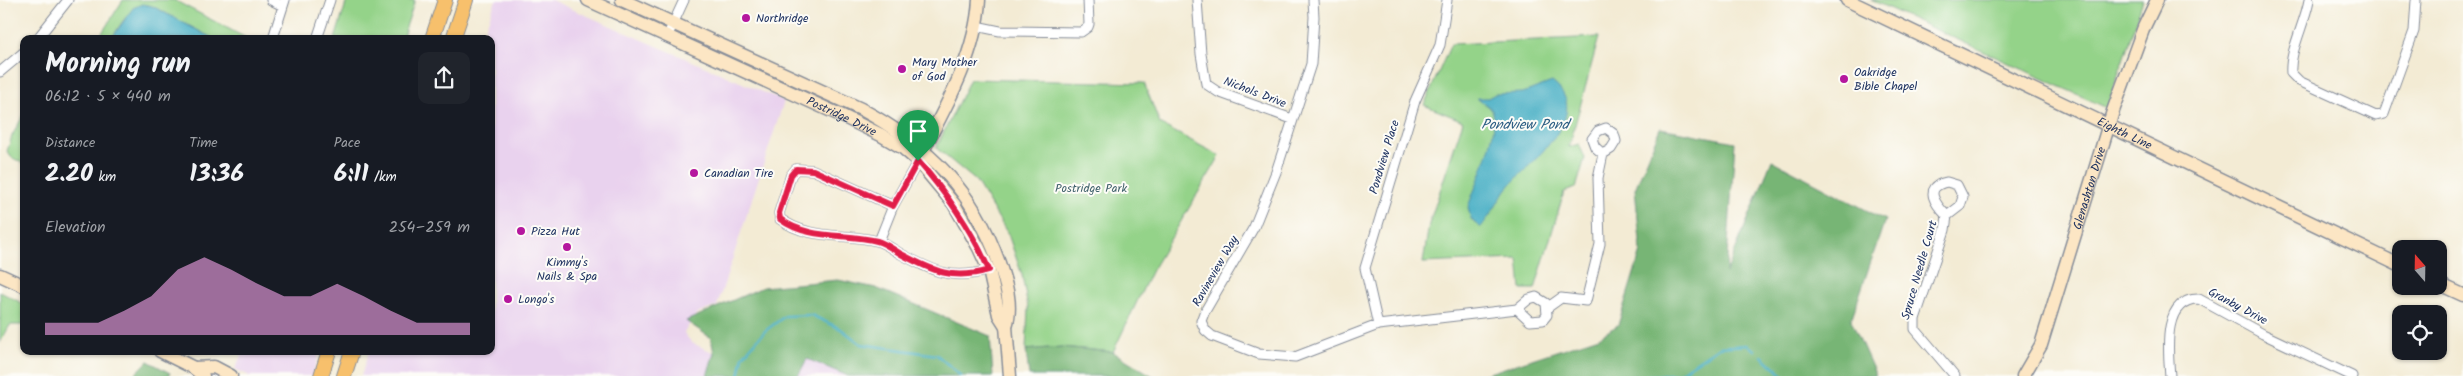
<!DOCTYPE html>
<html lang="en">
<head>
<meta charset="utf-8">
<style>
	:root { --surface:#171b24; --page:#20242c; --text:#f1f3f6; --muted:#9ea1a6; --accent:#d690ce }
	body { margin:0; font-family:Kalam,sans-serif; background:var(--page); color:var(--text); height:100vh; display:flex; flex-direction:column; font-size:19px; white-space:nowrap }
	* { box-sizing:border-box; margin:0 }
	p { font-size:16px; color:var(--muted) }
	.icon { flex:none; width:28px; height:28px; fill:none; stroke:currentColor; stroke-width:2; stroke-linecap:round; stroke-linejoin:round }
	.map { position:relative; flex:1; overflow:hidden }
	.drawer { position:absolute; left:20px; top:35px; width:475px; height:320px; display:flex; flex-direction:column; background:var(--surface); border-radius:10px; box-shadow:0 1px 4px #0004 }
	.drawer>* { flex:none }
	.needle { width:32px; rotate:340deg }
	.controls { position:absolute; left:2392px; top:240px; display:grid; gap:10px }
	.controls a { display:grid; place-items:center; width:55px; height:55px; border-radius:10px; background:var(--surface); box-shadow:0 1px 4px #0004; font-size:25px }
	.pin { position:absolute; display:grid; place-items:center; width:42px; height:42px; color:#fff; margin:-51px -21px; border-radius:50% 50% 50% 0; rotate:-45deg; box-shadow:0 0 5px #0007 }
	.pin .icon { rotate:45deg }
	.round { display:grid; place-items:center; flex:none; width:52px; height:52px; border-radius:10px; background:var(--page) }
	.summary { display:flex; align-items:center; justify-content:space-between; height:85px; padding:0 25px }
	h1 { font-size:28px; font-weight:800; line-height:38px }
	.figures { display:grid; grid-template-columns:repeat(3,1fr); gap:8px; height:85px; padding:5px 25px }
	.figures div { display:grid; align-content:center }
	.figures b { font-size:25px; font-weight:800 }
	.figures small { font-size:14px; font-weight:400 }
	.figures p { font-size:14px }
	.chart { height:140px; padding:10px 25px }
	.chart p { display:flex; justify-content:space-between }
	.chart svg { width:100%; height:90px; margin-top:5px; fill:var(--accent); opacity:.7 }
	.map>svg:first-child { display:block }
</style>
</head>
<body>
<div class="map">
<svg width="2463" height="376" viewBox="0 0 2463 376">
	<rect width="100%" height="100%" fill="#fdfcf7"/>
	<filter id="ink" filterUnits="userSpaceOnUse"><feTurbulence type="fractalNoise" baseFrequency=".02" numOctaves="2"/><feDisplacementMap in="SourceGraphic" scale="10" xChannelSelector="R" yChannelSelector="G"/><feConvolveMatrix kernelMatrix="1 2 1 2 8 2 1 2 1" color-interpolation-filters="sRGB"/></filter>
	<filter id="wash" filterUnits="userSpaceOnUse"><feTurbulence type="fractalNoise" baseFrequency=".0096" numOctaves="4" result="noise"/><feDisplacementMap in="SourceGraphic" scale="20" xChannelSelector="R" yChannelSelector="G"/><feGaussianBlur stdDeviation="1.12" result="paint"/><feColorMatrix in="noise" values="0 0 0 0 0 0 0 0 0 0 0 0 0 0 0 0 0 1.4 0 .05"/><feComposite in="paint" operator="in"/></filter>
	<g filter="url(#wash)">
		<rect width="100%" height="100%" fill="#f3ebd4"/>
		<!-- built -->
		<path fill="#e9d2ee" d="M496 0H551L784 101 717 306 696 314 684 333 692 343 715 353 707 376H361L369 351H491V39H481Z
			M243 351H320L312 376H250L235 369Z
			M807 359 848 376H798Z"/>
		<!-- green -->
		<path fill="#94d389" stroke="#588174" d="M123 0H174L248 39H214L152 6C132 0 121 25 111 39H98Z
			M347 0H415L402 39H335Z
			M1871 0H2143L2107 108Z
			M1599 37 1569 147 1579 144 1585 158 1576 188 1564 192 1535 289H1521L1518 259 1423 263 1429 224 1463 121 1424 105 1451 44Z
			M970 79 1144 83 1160 124 1220 156 1152 270 1113 352 1062 347 1026 350 1028 308 1022 275 1008 234 976 181 936 148Z
			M24 114V164L11 157 7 151 12 136Z
			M0 292 24 304V325H10L0 343Z"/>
		<!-- forest -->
		<path fill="#77b575" stroke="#49726a" d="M1660 128 1735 142 1726 273 1772 160 1885 220 1851 320 1876 376H1480L1599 337 1618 325 1641 251 1635 189Z
			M838 280 876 288 990 336 993 376H848L807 359 798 376H707L714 353 711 338 686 321 763 287Z
			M1061 347 1113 352 1153 376H1029L1026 350Z
			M148 361 170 373 169 376H133Z"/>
		<!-- water -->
		<path fill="#46afc5" stroke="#306f92" d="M142 4 152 6 214 39H111L133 8Z
			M1552 82C1597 115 1526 164 1506 190 1497 203 1491 216 1480 228L1471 219 1468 207C1476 184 1499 136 1493 113 1491 105 1482 104 1477 98H1488L1495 94 1523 93Z"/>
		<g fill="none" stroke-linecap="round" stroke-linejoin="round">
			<!-- stream -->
			<path stroke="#46afc5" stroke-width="2.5" d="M1762 356 1784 376
				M739 376 743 356 765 331 785 316 811 315 841 329 861 344 937 355 961 376
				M1645 376 1678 374 1719 347 1747 345 1755 350"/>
		</g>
	</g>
	<g filter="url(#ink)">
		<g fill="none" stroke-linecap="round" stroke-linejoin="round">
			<!-- street casing -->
			<g stroke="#878d99" stroke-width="11">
				<path id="street" d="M271 0 283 6
					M1197 0 1201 54 1206 84 1218 92 1292 119
					M1313 0 1314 17 1311 64 1276 172 1254 227 1204 313 1201 321 1205 330 1212 336 1259 354 1295 357 1378 325 1517 309 1529 299 1536 297 1546 303 1547 315 1543 320 1530 321 1517 309
					M2309 0C2305 23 2289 52 2291 73L2299 81 2376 116 2384 114 2414 31 2416 0
					M976 26 1000 31 1081 32 1088 27 1089 24 1088 0
					M667 37 684 0
					M273 38 285 0
					M37 39 68 0
					M317 39 330 0
					M0 72 24 52
					M1606 128 1614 134 1616 141 1611 149 1603 154 1595 147 1592 139 1598 131Z
					M1947 182 1957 185 1963 197 1960 206 1947 216C1936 205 1922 187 1947 182Z
					M893 206 813 170 796 169 791 175 779 213 780 219C808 240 845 233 877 241 885 243 894 250 901 254 933 271 952 281 989 270
					M1947 216 1945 230 1915 319V329L1955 376
					M879 241 893 206 918 161
					M1547 308 1561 298 1586 301 1600 244 1598 178 1603 154
					M1378 325 1365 268 1415 101 1440 45 1447 0
					M2170 376C2168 351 2162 298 2199 299L2263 334 2352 376"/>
			</g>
			<!-- secondary casing -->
			<g stroke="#878d99" stroke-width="15">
				<g id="secondary">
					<path id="s1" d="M588 0 838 114 881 135 903 148 918 161 954 204 979 248 989 270 999 315 1006 326 1010 376"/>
					<path d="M622 0 861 109C928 145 974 191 999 263 1006 283 1013 306 1006 326"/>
					<path id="s2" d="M1847 0 2401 266"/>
					<path d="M920 156C945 108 976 55 979 0"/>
					<path d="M0 275 24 286"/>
					<path d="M2439 284 2463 295"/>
					<path d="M160 351 194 368 203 376"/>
					<path d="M194 368 214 367 231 376"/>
					<path id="s3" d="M2023 376 2041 345 2113 111 2144 27 2157 0"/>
				</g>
			</g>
			<!-- primary casing -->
			<g stroke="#878d99" stroke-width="16">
				<path id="primary" d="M432 39 445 0
					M453 39 466 0
					M321 376 329 351
					M344 376 352 351"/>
			</g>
			<!-- street -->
			<use href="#street" stroke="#fff" stroke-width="9"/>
			<!-- secondary -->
			<use href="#secondary" stroke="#fce6c4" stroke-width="12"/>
			<!-- primary -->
			<use href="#primary" stroke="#f7c06c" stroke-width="14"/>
		</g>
	</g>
	<g fill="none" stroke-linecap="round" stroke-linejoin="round" filter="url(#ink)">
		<!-- route casing -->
		<g stroke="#fff" stroke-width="10">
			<path id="route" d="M918 161C948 195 971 228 989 270 953 281 933 271 901 254 894 250 885 243 877 241 845 233 808 240 780 219L779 213 791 175 796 169 813 170 893 206Z"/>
		</g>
		<!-- route -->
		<use href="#route" stroke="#e11d48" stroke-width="6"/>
	</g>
	<!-- markers -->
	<g fill="#b5179e" stroke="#fdfcf7" stroke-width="2">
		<circle cx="746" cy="18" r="5"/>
		<circle cx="902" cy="69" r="5"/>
		<circle cx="1844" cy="79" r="5"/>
		<circle cx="694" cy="173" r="5"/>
		<circle cx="521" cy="231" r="5"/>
		<circle cx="567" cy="247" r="5"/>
		<circle cx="508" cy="299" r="5"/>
	</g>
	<g text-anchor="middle" stroke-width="4" stroke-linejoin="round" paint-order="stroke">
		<!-- poi labels -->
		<g font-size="12" fill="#1b2f5e" stroke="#fdfcf7" text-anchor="start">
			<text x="756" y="22">Northridge</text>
			<text x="912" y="66">Mary Mother<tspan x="912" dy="14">of God</tspan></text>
			<text x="1854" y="76">Oakridge<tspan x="1854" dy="14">Bible Chapel</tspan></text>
			<text x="704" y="177">Canadian Tire</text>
			<text x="531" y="235">Pizza Hut</text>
			<text x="567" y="266" text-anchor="middle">Kimmy's<tspan x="567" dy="14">Nails &amp; Spa</tspan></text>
			<text x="518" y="303">Longo's</text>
		</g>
		<!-- street labels -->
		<g font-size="12" fill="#1b2f5e" stroke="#fdfcf7">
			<text transform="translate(1255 92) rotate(21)" y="4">Nichols Drive</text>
			<text dy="4" stroke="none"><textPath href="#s1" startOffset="279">Postridge Drive</textPath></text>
			<text dy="4" stroke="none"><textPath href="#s2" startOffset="308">Eighth Line</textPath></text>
			<text transform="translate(1384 157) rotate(-73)" y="4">Pondview Place</text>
			<text dy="4" stroke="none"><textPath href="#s3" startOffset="200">Glenashton Drive</textPath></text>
			<text transform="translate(1919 270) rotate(-74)" y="4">Spruce Needle Court</text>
			<text transform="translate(1215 271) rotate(-60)" y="4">Ravineview Way</text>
			<text transform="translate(2238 306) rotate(28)" y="4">Granby Drive</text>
		</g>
		<!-- park labels -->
		<g font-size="12" fill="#3f606b" stroke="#fdfcf7">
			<text x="1091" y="192">Postridge Park</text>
		</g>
		<!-- water labels -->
		<g font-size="14" font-style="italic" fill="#2a5c82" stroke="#fdfcf7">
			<text x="1525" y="129">Pondview Pond</text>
		</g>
	</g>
</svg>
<div class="controls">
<a><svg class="needle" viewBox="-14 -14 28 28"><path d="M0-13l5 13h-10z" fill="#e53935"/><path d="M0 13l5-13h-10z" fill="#9ea1a6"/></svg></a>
<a><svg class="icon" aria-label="locate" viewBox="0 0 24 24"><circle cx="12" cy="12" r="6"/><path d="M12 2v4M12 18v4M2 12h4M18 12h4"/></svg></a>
</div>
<div class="pin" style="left:918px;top:161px;background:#1e9e55"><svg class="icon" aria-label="arrive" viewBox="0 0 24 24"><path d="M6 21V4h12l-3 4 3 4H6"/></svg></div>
<section class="drawer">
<div class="summary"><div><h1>Morning run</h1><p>06:12 · 5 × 440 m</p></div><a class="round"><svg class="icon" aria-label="share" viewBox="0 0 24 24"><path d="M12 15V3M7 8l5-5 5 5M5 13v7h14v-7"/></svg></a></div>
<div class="figures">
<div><p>Distance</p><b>2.20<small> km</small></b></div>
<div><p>Time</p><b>13:36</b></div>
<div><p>Pace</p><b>6:11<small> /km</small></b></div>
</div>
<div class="chart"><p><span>Elevation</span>254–259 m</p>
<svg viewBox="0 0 160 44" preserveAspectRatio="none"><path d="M0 44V38L10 38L20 38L30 32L40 25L50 12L60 6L70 12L80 19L90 25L100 25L110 19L120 25L130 32L140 38L150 38L160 38V44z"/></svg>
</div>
</section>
</div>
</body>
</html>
